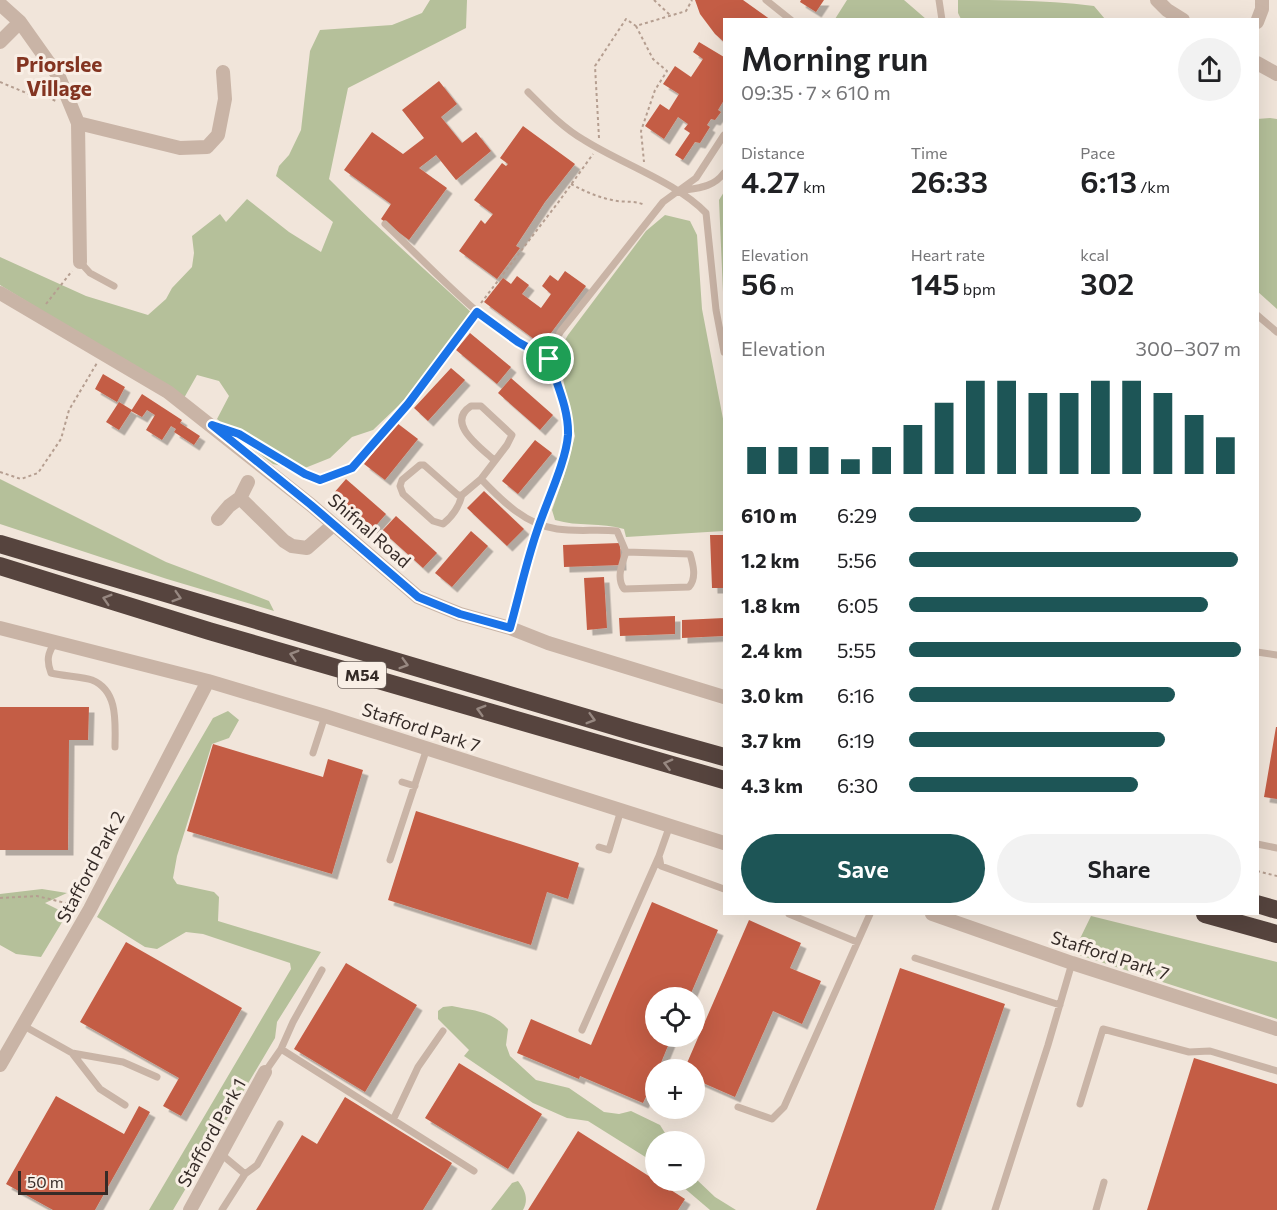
<!DOCTYPE html>
<html lang="en">
<head>
<meta charset="utf-8">
<style>
	:root { --surface:#fff; --page:#f2f2f2; --text:#202124; --muted:#757577; --accent:#1d5556 }
	body { margin:0; font-family:Commissioner,sans-serif; background:var(--page); color:var(--text); height:100vh; display:flex; flex-direction:column; font-size:22px; white-space:nowrap }
	* { box-sizing:border-box; margin:0 }
	p { font-size:20px; color:var(--muted) }
	.icon { flex:none; width:33px; height:33px; fill:none; stroke:currentColor; stroke-width:2; stroke-linecap:round; stroke-linejoin:round }
	.map { position:relative; flex:1; overflow:hidden }
	.side { position:absolute; left:723px; top:18px; width:536px; height:897px; display:flex; flex-direction:column; background:var(--surface); border-radius:0px; box-shadow:0 6px 24px #0002 }
	.side>* { flex:none }
	.tools { position:absolute; left:645px; top:987px; display:grid; gap:12px }
	.tools a { display:grid; place-items:center; width:60px; height:60px; border-radius:50%; background:var(--surface); box-shadow:0 6px 24px #0002; font-size:30px }
	.scale { position:absolute; left:18px; bottom:15px; width:90px; box-sizing:border-box; padding-left:6px; border:3px solid #352b27; border-top:0; font-size:16px; line-height:21px; white-space:nowrap; color:#352b27; -webkit-text-stroke:4px #f9efe6; paint-order:stroke }
	.pin { position:absolute; display:grid; place-items:center; width:51px; height:51px; color:#fff; margin:-26px; border:3px solid #fff; border-radius:50%; box-shadow:0 2px 6px #0007 }
	.round { display:grid; place-items:center; flex:none; width:63px; height:63px; border-radius:32px; background:var(--page) }
	.head { display:flex; align-items:center; justify-content:space-between; height:102px; padding:0 18px }
	h1 { font-size:33px; font-weight:600; line-height:45px }
	.metrics { display:grid; grid-template-columns:repeat(3,1fr); gap:9px; height:102px; padding:6px 18px }
	.metrics div { display:grid; align-content:center }
	.metrics b { font-size:30px; font-weight:600 }
	.metrics small { font-size:16px; font-weight:400 }
	.metrics p { font-size:16px }
	.chart { height:168px; padding:12px 18px }
	.chart p { display:flex; justify-content:space-between }
	.chart svg { width:100%; height:108px; margin-top:6px; stroke:var(--accent); stroke-width:6 }
	.action { display:flex; gap:12px; margin-top:auto; padding:12px 18px }
	.action a { flex:1; height:69px; border-radius:36px; background:var(--accent); color:#fff; font-size:24px; font-weight:600; line-height:69px; text-align:center }
	.action a+a { background:var(--page); color:var(--text) }
	ul { padding:0 18px; list-style:none; font-size:20px }
	li { display:grid; grid-template-columns:96px 72px 1fr; align-items:center; height:45px }
	li i { height:15px; border-radius:8px; background:var(--accent) }
	.map>svg:first-child { display:block }
</style>
</head>
<body>
<div class="map">
<svg width="1277" height="1210" viewBox="0 0 1277 1210">
	<defs>
		<filter id="shadow"><feDropShadow dx="5.5" dy="5.5" stdDeviation="0" flood-color="#0004"/></filter>
	</defs>
	<rect width="100%" height="100%" fill="#f1e5da"/>
	<!-- green -->
	<path fill="#b5c09a" d="M430 0H467L466 28 348 88 329 179C375 226 426 270 474 315L456 339 443 363 373 430 352 437 330 458 300 470 273 464 244 442 217 419 229 396 219 381 197 375 184 398 0 285V257L86 296 148 315 166 299 172 288 192 267 194 253 192 236 220 214 226 222 247 199 289 232 321 252 333 222 276 176 279 166 289 155 301 130 310 51 320 30 392 25 422 13Z
		M847 0H904L926 19H835Z
		M958 0C1004 0 1048 0 1094 6L1105 19H961L958 13Z
		M1270 118 1277 119V309L1257 291V119Z
		M724 192V315L719 200Z
		M665 215 690 221 697 235 702 309 724 424V531L626 537 624 529C601 522 578 527 555 520L552 510 564 476 575 436 560 364 559 350 568 335 646 231Z
		M0 479 166 562 269 601 274 611 167 579 0 524Z
		M228 711 239 720 229 738 212 744 177 856 173 878 177 884 214 892 219 897 218 921 321 952 277 1022 275 1038 173 1210H149L291 969 290 963 203 934 186 932 157 949 145 947 97 917 213 718Z
		M42 889 67 893 45 903 67 914 41 957 16 954 0 945V894Z
		M1091 916 1277 962V1019L1073 953Z
		M452 1006C475 1011 492 1011 508 1029L506 1045 510 1056 536 1080 569 1088 604 1112 619 1114 631 1111 660 1125 670 1141 656 1142 655 1163 588 1121 567 1118 533 1103 464 1056 469 1050 438 1019V1011L443 1007Z
		M695 1178 715 1197 736 1210H710L676 1181 694 1180Z
		M518 1181C525 1190 529 1199 523 1210H491L512 1183Z"/>
	<!-- building -->
	<path fill="#c45d45" filter="url(#shadow)" d="M695 0H743L771 20H724V42L715 34 700 14Z
		M801 0H824L816 12 800 2Z
		M699 42 724 57V100L718 110 721 112 715 120 711 119 707 125 710 127 700 143 695 142 683 160 675 155 690 133 684 129 688 124 678 117 664 139 645 126 660 104 669 110 679 94 663 84 675 66 691 77 703 59 693 52Z
		M439 81 457 104 441 117 462 143 476 132 491 151 456 180 436 155 419 168 447 188 409 240 381 219 391 204 344 170 372 132 403 154 424 138 402 110Z
		M523 126 575 164 545 202 516 246 520 248 497 279 459 251 481 220 485 224 493 214 474 200 502 163 506 166 508 164 500 158Z
		M565 271 586 286 542 345 484 302 503 278 511 284 517 276 529 285 522 294 541 308 551 294 542 286 550 275 558 281Z
		M470 333 511 367 497 384 456 350Z
		M451 368 465 380 428 421 414 408Z
		M103 374 125 387 117 402 95 389Z
		M511 378 553 415 540 430 498 393Z
		M142 394 182 420 180 423 200 436 194 445 174 432 176 429 171 426 162 440 146 430 155 415 147 410 142 417 131 411Z
		M119 402 132 410 119 430 106 422Z
		M397 423 418 439 385 480 364 464Z
		M535 440 552 453 518 494 502 481Z
		M346 479 386 514 373 529 333 494Z
		M484 491 524 529 507 546 467 508Z
		M396 516 437 553 423 568 382 531Z
		M471 531 488 546 452 587 435 573Z
		M710 535H724V588H712Z
		M620 543 621 565 564 567 563 545Z
		M604 577 607 628 587 630 584 578Z
		M675 616V634L620 636 619 618Z
		M724 618V636L682 638V620Z
		M0 707H89L88 740H69L68 850H0Z
		M1276 727H1277V799L1264 797Z
		M213 744 323 777 328 759 363 770 332 874 187 831Z
		M416 811 579 863 568 899 547 892 531 945 388 900Z
		M652 902 718 930 689 998H656V1036H672L658 1070H656V1075L643 1103 580 1076 579 1079 517 1053 531 1019 591 1045Z
		M749 920 801 943 790 968 821 981 802 1024 773 1011 735 1097 694 1079V1070H684Z
		M126 942 242 1008 181 1116 163 1106 179 1078 80 1022Z
		M346 963 417 1005 365 1092 294 1049Z
		M900 968 1005 1004 934 1210H816Z
		M1194 1058 1277 1084V1210H1147Z
		M459 1063 542 1114 508 1169 425 1118Z
		M56 1096 124 1134 139 1106 150 1112 95 1210H53L6 1184Z
		M345 1097 452 1163 423 1210H256L302 1135 317 1144Z
		M578 1131 685 1199 678 1210H528Z"/>
	<g fill="none" stroke-linecap="round" stroke-linejoin="round">
		<!-- path -->
		<path stroke="#b59e90" stroke-width="2" stroke-dasharray="3 3" stroke-linecap="butt" d="M654 0 671 16
			M636 26 653 59 667 71 655 90 641 131 644 162
			M0 82 36 97 37 93 56 101
			M599 138 595 66 626 19 636 26 686 11 692 0
			M571 184C584 191 597 197 612 200 623 203 634 200 645 205
			M481 303 560 200 593 154
			M46 304 72 271
			M253 442 305 474 320 480 352 468 408 404 473 319
			M0 472 21 479 38 473 61 439 69 410 97 363
			M1257 871 1277 876
			M0 898 37 896 78 906"/>
		<!-- lane -->
		<path stroke="#c9b4a6" stroke-width="7" d="M766 0 791 20
			M939 0 942 20
			M528 92C545 109 563 128 584 140 622 164 676 182 706 213L716 310 724 352
			M679 191C697 188 713 188 724 173
			M385 224C432 268 490 334 549 359
			M80 262 90 273 114 286
			M1257 315 1277 332
			M481 479 507 445 512 435 481 406H471C445 423 480 447 494 460
			M462 495C459 507 453 516 443 524L433 521 403 494 400 486 402 480 420 465H424L458 495H462L481 479C502 501 526 525 557 529 577 532 597 529 617 531L626 552 690 554C693 564 697 578 689 587L624 589C616 578 622 564 626 552
			M510 628 536 532 564 453 568 435 565 406 549 359 552 346 561 331 663 202 696 178 724 135
			M55 642C48 653 46 660 51 673 63 676 83 677 92 680 119 691 115 724 115 747
			M1257 652 1277 655
			M313 753 325 716
			M402 782 415 786
			M670 825 659 856 661 866 724 889
			M1257 844 1277 848
			M599 847 609 850 621 810
			M390 860 427 748
			M789 914 857 942
			M915 958 1060 1005
			M24 1026 72 1053 123 1062 157 1077
			M582 1030 659 856
			M281 1049 293 1022 322 970
			M72 1053 100 1089 125 1105
			M265 1072 281 1049 474 1171
			M1080 1104 1103 1029 1189 1052 1210 1051 1277 1071
			M738 1107 772 1119 784 1107 870 914
			M393 1120 418 1067 443 1031
			M221 1154 245 1174 257 1165 280 1124
			M222 1210 245 1174
			M995 1210 1048 1045 1072 963
			M1096 1210 1104 1182"/>
		<!-- street -->
		<path stroke="#c9b4a6" stroke-width="14" d="M1157 0 1167 10 1183 20
			M0 4 20 22 59 77 78 123 80 262
			M1257 22 1262 9V0
			M0 42 20 22
			M1257 63 1277 74
			M78 123 180 148 207 147 218 135 225 99 223 72
			M0 293 168 392 311 505 418 597 460 614 510 628 548 643 724 697
			M240 498 284 541 292 546 307 548 333 525
			M218 519 229 506 240 498 248 482
			M0 628 208 681 325 716 724 843
			M932 914 1072 963 1277 1029
			M0 1065 90 909 208 681
			M190 1210 265 1072"/>
		<!-- highway -->
		<path stroke="#56443e" stroke-width="18" d="M0 544 631 731 724 757
			M0 566 209 631 724 780
			M1257 904 1277 910
			M1205 914 1277 934"/>
	</g>
	<!-- one-way arrows -->
	<defs><path id="oneway-chevron" d="M-2-3.5L2.5 0L-2 3.5" fill="none" stroke-width="1.6" stroke-linecap="round" stroke-linejoin="round" transform="scale(1.5)"/></defs>
	<g stroke="#978881">
		<use href="#oneway-chevron" transform="translate(177 597) rotate(17)"/>
		<use href="#oneway-chevron" transform="translate(107 599) rotate(-163)"/>
		<use href="#oneway-chevron" transform="translate(294 655) rotate(-164)"/>
		<use href="#oneway-chevron" transform="translate(404 664) rotate(16)"/>
		<use href="#oneway-chevron" transform="translate(481 710) rotate(-164)"/>
		<use href="#oneway-chevron" transform="translate(591 719) rotate(16)"/>
		<use href="#oneway-chevron" transform="translate(668 764) rotate(-165)"/>
	</g>
	<g fill="none" stroke-linecap="round" stroke-linejoin="round">
		<!-- route casing -->
		<g stroke="#fff" stroke-width="12">
			<path id="route" d="M477 312 518 342 549 359C556 383 569 409 568 435 566 462 546 503 537 531 526 563 519 596 510 628L460 614 418 597 311 505 212 425 239 434 305 474 320 480 352 468 408 404Z"/>
		</g>
		<!-- route -->
		<use href="#route" stroke="#1a73e8" stroke-width="8"/>
	</g>
	<g text-anchor="middle" stroke-width="6" stroke-linejoin="round" paint-order="stroke">
		<!-- shield labels -->
		<rect fill="#f9efe6" stroke="#706660" stroke-width="1.5" x="338" y="662" width="48" height="26" rx="4.5"/>
		<g font-size="16" font-weight="bold" fill="#352b27">
			<text x="362" y="681">M54</text>
		</g>
		<!-- street labels -->
		<g font-size="18" fill="#352b27" stroke="#f9efe6">
			<text transform="translate(369 531) rotate(41)" y="6">Shifnal Road</text>
			<text transform="translate(421 728) rotate(18)" y="6">Stafford Park 7</text>
			<text transform="translate(91 867) rotate(-62)" y="6">Stafford Park 2</text>
			<text transform="translate(1110 956) rotate(18)" y="6">Stafford Park 7</text>
			<text transform="translate(212 1133) rotate(-61)" y="6">Stafford Park 1</text>
		</g>
		<!-- quarter labels -->
		<g font-size="21" font-weight="bold" fill="#833421" stroke="#f9efe6">
			<text x="59" y="72">Priorslee<tspan x="59" dy="24">Village</tspan></text>
		</g>
	</g>
</svg>
<div class="tools">
<a><svg class="icon" aria-label="locate" viewBox="0 0 24 24"><circle cx="12" cy="12" r="6"/><path d="M12 2v4M12 18v4M2 12h4M18 12h4"/></svg></a>
<a>+</a>
<a>−</a>
</div>
<div class="scale">50 m</div>
<div class="pin" style="left:549px;top:359px;background:#1e9e55"><svg class="icon" aria-label="arrive" viewBox="0 0 24 24"><path d="M6 21V4h12l-3 4 3 4H6"/></svg></div>
<section class="side">
<div class="head"><div><h1>Morning run</h1><p>09:35 · 7 × 610 m</p></div><a class="round"><svg class="icon" aria-label="share" viewBox="0 0 24 24"><path d="M12 15V3M7 8l5-5 5 5M5 13v7h14v-7"/></svg></a></div>
<div class="metrics">
<div><p>Distance</p><b>4.27<small> km</small></b></div>
<div><p>Time</p><b>26:33</b></div>
<div><p>Pace</p><b>6:13<small> /km</small></b></div>
</div>
<div class="metrics">
<div><p>Elevation</p><b>56<small> m</small></b></div>
<div><p>Heart rate</p><b>145<small> bpm</small></b></div>
<div><p>kcal</p><b>302</b></div>
</div>
<div class="chart"><p><span>Elevation</span>300–307 m</p>
<svg viewBox="0 0 160 44" preserveAspectRatio="none"><path d="M5 44V33M15 44V33M25 44V33M35 44V38M45 44V33M55 44V24M65 44V15M75 44V6M85 44V6M95 44V11M105 44V11M115 44V6M125 44V6M135 44V11M145 44V20M155 44V29"/></svg>
</div>
<ul>
<li><b>610 m</b>6:29<i style="width:70%"></i></li>
<li><b>1.2 km</b>5:56<i style="width:99%"></i></li>
<li><b>1.8 km</b>6:05<i style="width:90%"></i></li>
<li><b>2.4 km</b>5:55<i style="width:100%"></i></li>
<li><b>3.0 km</b>6:16<i style="width:80%"></i></li>
<li><b>3.7 km</b>6:19<i style="width:77%"></i></li>
<li><b>4.3 km</b>6:30<i style="width:69%"></i></li>
</ul>
<div class="action"><a>Save</a><a>Share</a></div>
</section>
</div>
</body>
</html>
